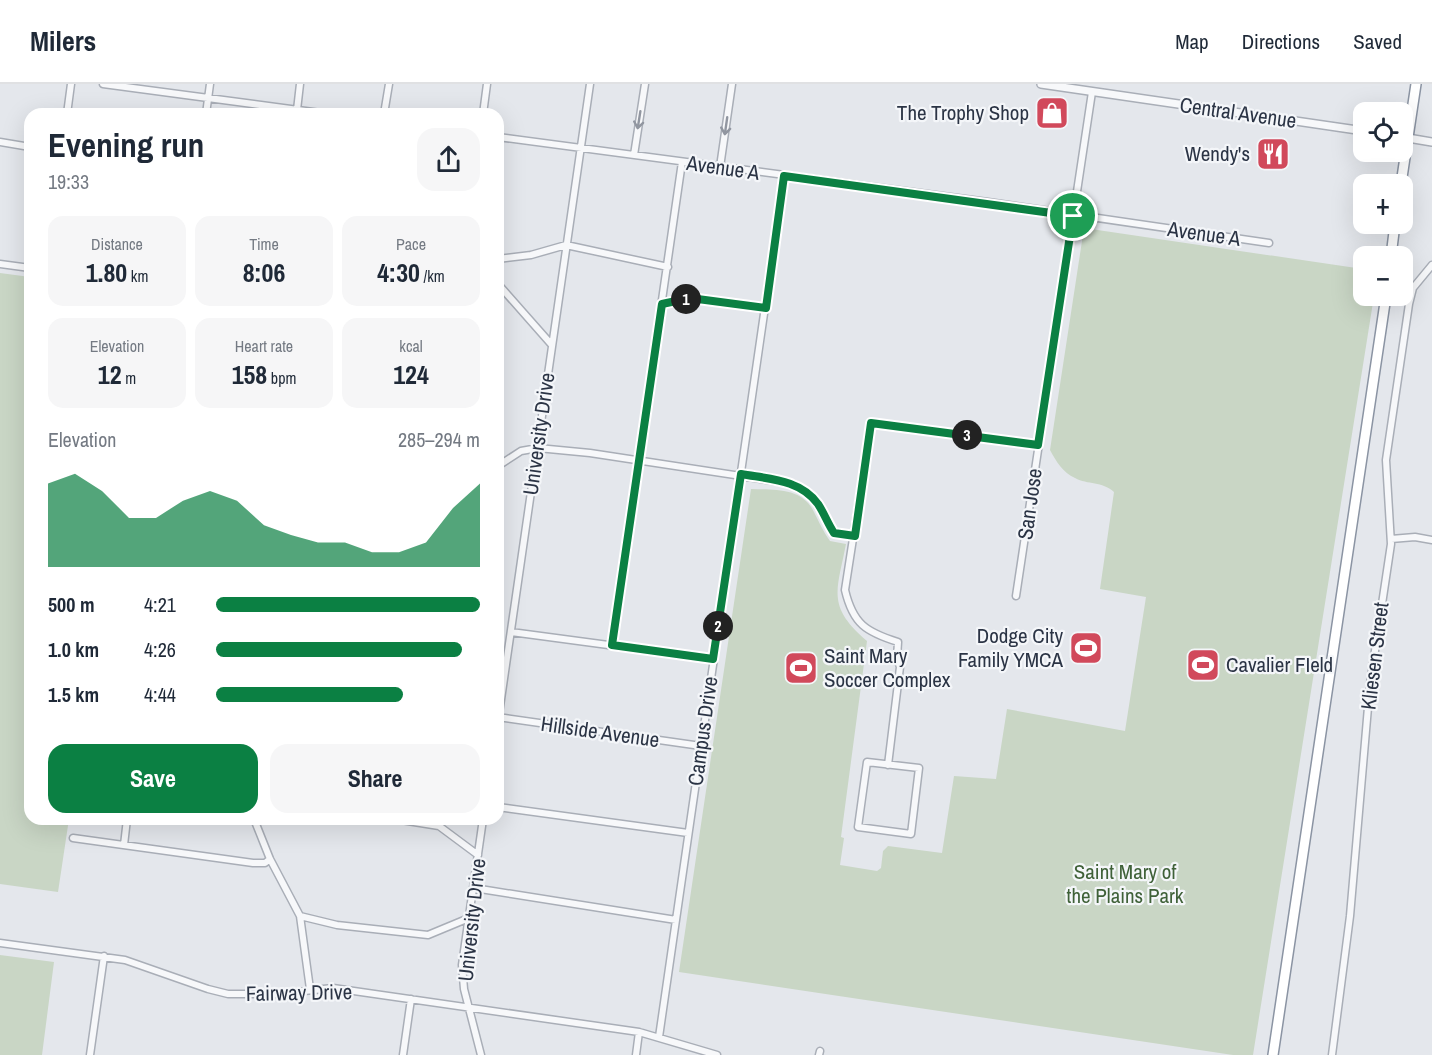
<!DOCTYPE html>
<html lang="en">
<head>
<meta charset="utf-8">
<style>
	:root { --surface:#fff; --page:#f6f6f7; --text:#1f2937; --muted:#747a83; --line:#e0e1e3; --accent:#0b8043 }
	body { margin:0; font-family:"Archivo Narrow",sans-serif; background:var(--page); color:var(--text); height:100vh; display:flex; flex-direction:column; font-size:22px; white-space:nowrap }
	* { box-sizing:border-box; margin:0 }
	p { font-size:20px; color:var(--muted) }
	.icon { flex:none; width:33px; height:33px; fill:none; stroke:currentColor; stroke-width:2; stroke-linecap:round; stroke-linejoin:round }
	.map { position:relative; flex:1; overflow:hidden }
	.panel { position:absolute; left:24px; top:24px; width:480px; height:717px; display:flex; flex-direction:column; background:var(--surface); border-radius:18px; box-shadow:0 6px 24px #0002 }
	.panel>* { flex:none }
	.tools { position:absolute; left:1353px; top:18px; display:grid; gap:12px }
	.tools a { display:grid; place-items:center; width:60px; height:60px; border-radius:12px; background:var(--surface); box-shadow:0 6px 24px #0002; font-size:30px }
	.pin { position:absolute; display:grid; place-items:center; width:51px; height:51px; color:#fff; margin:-26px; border:3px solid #fff; border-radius:50%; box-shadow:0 2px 6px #0007 }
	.km { position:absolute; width:30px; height:30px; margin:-15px; border-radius:50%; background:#222; color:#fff; font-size:16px; line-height:30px; text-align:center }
	.round { display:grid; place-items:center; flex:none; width:63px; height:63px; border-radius:18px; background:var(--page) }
	.overview { display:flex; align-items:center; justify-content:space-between; height:102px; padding:0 24px }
	h1 { font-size:33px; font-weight:700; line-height:45px }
	.stats { display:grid; grid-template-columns:repeat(3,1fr); gap:9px; height:102px; padding:6px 24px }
	.stats div { display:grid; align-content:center; border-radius:15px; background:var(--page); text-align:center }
	.stats b { font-size:26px; font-weight:700 }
	.stats small { font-size:16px; font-weight:400 }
	.stats p { font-size:16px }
	.chart { height:168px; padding:12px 24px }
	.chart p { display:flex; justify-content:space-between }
	.chart svg { width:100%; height:108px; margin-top:6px; fill:var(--accent); opacity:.7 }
	.primary-button { display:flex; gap:12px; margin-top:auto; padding:12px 24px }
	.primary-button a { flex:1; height:69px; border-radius:18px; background:var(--accent); color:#fff; font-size:24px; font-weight:700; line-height:69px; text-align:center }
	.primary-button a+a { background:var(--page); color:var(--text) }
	ul { padding:0 24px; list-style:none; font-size:20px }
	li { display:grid; grid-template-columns:96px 72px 1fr; align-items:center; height:45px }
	li i { height:15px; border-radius:8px; background:var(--accent) }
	header { display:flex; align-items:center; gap:36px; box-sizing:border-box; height:84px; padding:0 30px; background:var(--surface); border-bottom:2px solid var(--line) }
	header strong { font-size:28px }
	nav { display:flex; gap:33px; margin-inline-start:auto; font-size:21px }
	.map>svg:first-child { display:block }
</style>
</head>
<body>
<header>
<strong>Milers</strong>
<nav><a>Map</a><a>Directions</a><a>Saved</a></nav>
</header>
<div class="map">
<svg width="1432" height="971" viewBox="0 0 1432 971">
	<rect width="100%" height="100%" fill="#e4e7ec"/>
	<!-- green -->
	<path fill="#c9d6c5" d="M1084 144 1363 185 1364 212H1374L1253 971H1233L679 888 751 405C774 406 802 403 814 428 819 438 823 447 830 457L846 460C837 507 826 522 867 557L841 753 844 754 840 781 877 787 881 784 883 767 888 762 942 769 954 692 996 695 1007 625 1125 647 1146 513 1100 505 1114 408C1102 397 1088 401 1075 394 1063 389 1056 377 1050 366Z
		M0 189 30 193V735H69L58 808 0 800Z
		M0 871 54 878 42 971H0Z"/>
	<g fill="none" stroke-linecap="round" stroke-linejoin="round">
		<!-- minor casing -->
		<g stroke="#a9aeb7" stroke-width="9">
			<path id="minor" d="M103 0 328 30
				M297 26 300 0
				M67 30 71 0
				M206 30 210 0
				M384 30 389 0
				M483 30 487 0
				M498 53 988 118 1269 159
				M0 58 30 63
				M634 71 645 0
				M720 83 732 0
				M498 175 531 171 566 161 668 183
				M0 180 30 184
				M498 200 551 260
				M662 220 691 214 766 223
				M498 382 521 367 538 364 590 369 794 400C816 412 821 429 834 449L855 452
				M1391 455 1415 453 1432 456
				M1016 512 1092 8
				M511 548 713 575
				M612 561 682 78
				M498 633 701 662
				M498 636 590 0
				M867 678 919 684 911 750 858 743Z
				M888 681 900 583 897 574 898 558C866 548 853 540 845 506L871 339 1038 361
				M498 723 688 749
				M254 735 270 775 300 832 310 905
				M395 735 439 742 478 771
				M73 754 253 779H265L270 775
				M124 761 127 735
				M474 804 676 836
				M300 832 337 841 428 851 469 834
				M0 859 125 876 208 905 228 910H275L333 904 639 948 717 971
				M659 953 784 92
				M90 971 104 872
				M403 971 411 915
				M481 971 464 905 462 881 483 735
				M636 971 639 948
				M819 971 820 967
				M1332 971 1350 832 1370 600 1391 460 1386 376 1409 220 1413 204 1432 181"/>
		</g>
		<!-- tertiary casing -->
		<g stroke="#a9aeb7" stroke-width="10">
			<path id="tertiary" d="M1041 0 1364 47
				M1402 53 1432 58"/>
		</g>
		<!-- trunk casing -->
		<g stroke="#8b94a3" stroke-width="12">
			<path id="trunk" d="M1401 100 1416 0
				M1391 172 1395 140
				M1273 971 1386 212"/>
		</g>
		<!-- minor -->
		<use href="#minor" stroke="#f7f8fa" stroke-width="6"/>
		<!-- tertiary -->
		<use href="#tertiary" stroke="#f7f8fa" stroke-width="7"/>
		<!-- trunk -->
		<use href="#trunk" stroke="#fff" stroke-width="9"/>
	</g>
	<!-- one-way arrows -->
	<defs><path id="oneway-shaft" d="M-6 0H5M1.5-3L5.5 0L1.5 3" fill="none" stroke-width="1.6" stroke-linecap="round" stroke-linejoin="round" transform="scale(1.5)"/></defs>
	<g stroke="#9196a0">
		<use href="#oneway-shaft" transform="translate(639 36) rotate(99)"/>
		<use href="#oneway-shaft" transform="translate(726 42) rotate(98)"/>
	</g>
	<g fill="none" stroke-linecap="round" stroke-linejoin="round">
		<!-- route casing -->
		<g stroke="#fff" stroke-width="12">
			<path id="route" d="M784 92 1073 132 1038 361 871 339 855 452 834 449C828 440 824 429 818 420 800 395 768 395 741 390L713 575 612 561 662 220 690 214 766 224Z"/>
		</g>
		<!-- route -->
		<use href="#route" stroke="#0b8043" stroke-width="8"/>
	</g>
	<!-- icons -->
	<defs>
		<g id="shop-square" transform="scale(1.725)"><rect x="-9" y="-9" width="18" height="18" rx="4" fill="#d1495b" stroke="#f4f6f9"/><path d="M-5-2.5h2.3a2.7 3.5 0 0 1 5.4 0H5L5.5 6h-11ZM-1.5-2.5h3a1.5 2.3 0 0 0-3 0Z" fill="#fff"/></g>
		<g id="restaurant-square" transform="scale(1.725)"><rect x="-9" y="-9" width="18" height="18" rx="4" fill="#d1495b" stroke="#f4f6f9"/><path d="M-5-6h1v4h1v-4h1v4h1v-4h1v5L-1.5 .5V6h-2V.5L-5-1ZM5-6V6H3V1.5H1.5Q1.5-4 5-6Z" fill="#fff"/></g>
		<g id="stadium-square" transform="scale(1.725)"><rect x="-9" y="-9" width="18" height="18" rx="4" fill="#d1495b" stroke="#f4f6f9"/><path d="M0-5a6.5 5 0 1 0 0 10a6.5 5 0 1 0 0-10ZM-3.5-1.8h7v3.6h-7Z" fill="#fff"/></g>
	</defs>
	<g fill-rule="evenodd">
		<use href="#shop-square" x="1052" y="29"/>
		<use href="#restaurant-square" x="1273" y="70"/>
		<use href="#stadium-square" x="1086" y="564"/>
		<use href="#stadium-square" x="1203" y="581"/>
		<use href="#stadium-square" x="801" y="584"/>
	</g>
	<g text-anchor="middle" stroke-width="4.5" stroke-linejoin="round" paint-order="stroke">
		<!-- poi labels -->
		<g font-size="21" fill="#2b3445" stroke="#f4f6f9" text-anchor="end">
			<text x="1029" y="36">The Trophy Shop</text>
			<text x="1250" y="77">Wendy's</text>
			<text x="1063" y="559">Dodge City<tspan x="1063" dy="24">Family YMCA</tspan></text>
			<text x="824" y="579" text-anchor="start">Saint Mary<tspan x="824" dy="24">Soccer Complex</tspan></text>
			<text x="1226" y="588" text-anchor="start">Cavalier FIeld</text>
		</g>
		<!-- street labels -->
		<g font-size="21" fill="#2b3445" stroke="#f4f6f9">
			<text transform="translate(1238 29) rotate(8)" y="7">Central Avenue</text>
			<text transform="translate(723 84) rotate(8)" y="7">Avenue A</text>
			<text transform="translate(1204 150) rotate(8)" y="7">Avenue A</text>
			<text transform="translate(539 350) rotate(-82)" y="7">University Drive</text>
			<text transform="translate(1030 420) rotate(-82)" y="7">San Jose</text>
			<text transform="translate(1375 572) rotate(-83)" y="7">Kliesen Street</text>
			<text transform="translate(703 647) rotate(-82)" y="7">Campus Drive</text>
			<text transform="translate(600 648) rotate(8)" y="7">Hillside Avenue</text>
			<text transform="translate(472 836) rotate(-84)" y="7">University Drive</text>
			<text transform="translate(299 909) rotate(-1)" y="7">Fairway Drive</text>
		</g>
		<!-- park labels -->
		<g font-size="21" fill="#3f6138" stroke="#f4f6f9">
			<text x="1125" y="795">Saint Mary of<tspan x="1125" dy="24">the Plains Park</tspan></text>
		</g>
	</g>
</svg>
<div class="tools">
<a><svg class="icon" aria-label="locate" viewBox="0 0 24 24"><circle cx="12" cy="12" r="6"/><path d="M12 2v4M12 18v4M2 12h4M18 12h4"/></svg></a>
<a>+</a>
<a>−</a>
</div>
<div class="pin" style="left:1073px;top:132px;background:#1e9e55"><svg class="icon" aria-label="arrive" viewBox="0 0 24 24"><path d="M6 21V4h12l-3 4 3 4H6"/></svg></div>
<b class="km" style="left:686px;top:215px">1</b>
<b class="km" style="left:718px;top:542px">2</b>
<b class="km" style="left:967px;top:351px">3</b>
<section class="panel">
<div class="overview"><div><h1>Evening run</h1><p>19:33</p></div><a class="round"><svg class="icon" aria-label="share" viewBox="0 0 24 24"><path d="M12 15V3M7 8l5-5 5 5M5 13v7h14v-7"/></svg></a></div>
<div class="stats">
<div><p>Distance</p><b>1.80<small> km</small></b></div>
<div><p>Time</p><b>8:06</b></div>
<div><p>Pace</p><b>4:30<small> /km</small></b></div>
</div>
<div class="stats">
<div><p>Elevation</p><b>12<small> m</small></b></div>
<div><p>Heart rate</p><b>158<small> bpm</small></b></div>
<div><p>kcal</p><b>124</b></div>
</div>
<div class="chart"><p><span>Elevation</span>285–294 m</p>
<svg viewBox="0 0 160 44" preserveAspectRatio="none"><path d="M0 44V10L10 6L20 13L30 24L40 24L50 17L60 13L70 17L80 27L90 31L100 34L110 34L120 38L130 38L140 34L150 20L160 10V44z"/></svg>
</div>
<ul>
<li><b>500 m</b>4:21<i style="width:100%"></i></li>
<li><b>1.0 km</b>4:26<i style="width:93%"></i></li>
<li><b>1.5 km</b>4:44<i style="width:71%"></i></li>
</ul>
<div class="primary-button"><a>Save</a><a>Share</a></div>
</section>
</div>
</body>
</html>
